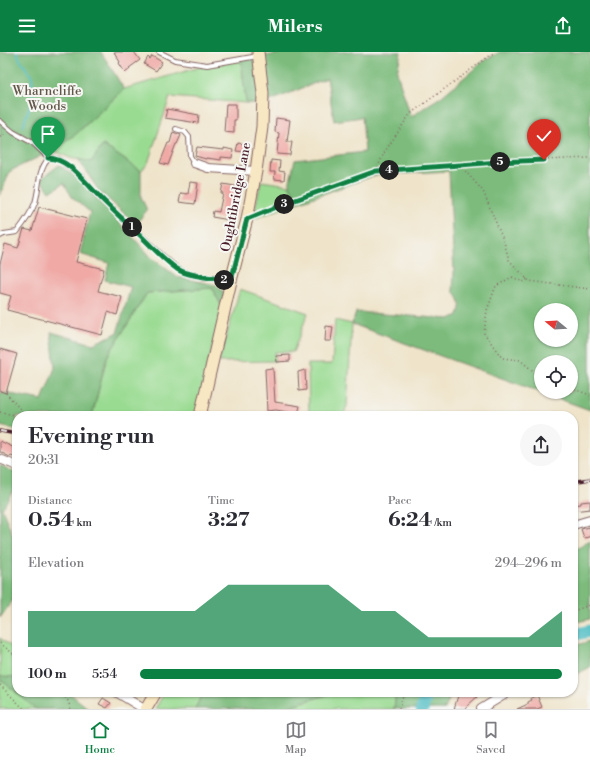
<!DOCTYPE html>
<html lang="en">
<head>
<meta charset="utf-8">
<style>
	:root { --surface:#fff; --page:#f7f7f7; --text:#2b2b33; --muted:#7c7c81; --line:#e1e1e2; --accent:#0b8043 }
	body { margin:0; font-family:"Libre Bodoni",serif; background:var(--page); color:var(--text); height:100vh; display:flex; flex-direction:column; font-size:15px; white-space:nowrap }
	* { box-sizing:border-box; margin:0 }
	p { font-size:13px; color:var(--muted) }
	.icon { flex:none; width:22px; height:22px; fill:none; stroke:currentColor; stroke-width:2; stroke-linecap:round; stroke-linejoin:round }
	.map { position:relative; flex:1; overflow:hidden }
	.sheet { position:absolute; left:12px; top:359px; width:566px; height:286px; display:flex; flex-direction:column; background:var(--surface); border-radius:16px; box-shadow:0 1px 3px #0004 }
	.sheet>* { flex:none }
	.needle { width:26px; rotate:288deg }
	.fabs { position:absolute; left:534px; top:251px; display:grid; gap:8px }
	.fabs a { display:grid; place-items:center; width:44px; height:44px; border-radius:50%; background:var(--surface); box-shadow:0 1px 3px #0004; font-size:20px }
	.pin { position:absolute; display:grid; place-items:center; width:34px; height:34px; color:#fff; margin:-41px -17px; border-radius:50% 50% 50% 0; rotate:-45deg; box-shadow:0 0 4px #0007 }
	.pin .icon { rotate:45deg }
	.km { position:absolute; width:20px; height:20px; margin:-10px; border-radius:50%; background:#222; color:#fff; font-size:11px; line-height:20px; text-align:center }
	.round { display:grid; place-items:center; flex:none; width:42px; height:42px; border-radius:21px; background:var(--page) }
	.summary { display:flex; align-items:center; justify-content:space-between; height:68px; padding:0 16px }
	h1 { font-size:22px; font-weight:700; line-height:30px }
	.figures { display:grid; grid-template-columns:repeat(3,1fr); gap:6px; height:68px; padding:4px 16px }
	.figures div { display:grid; align-content:center }
	.figures b { font-size:20px; font-weight:700 }
	.figures small { font-size:11px; font-weight:400 }
	.figures p { font-size:11px }
	.chart { height:112px; padding:8px 16px }
	.chart p { display:flex; justify-content:space-between }
	.chart svg { width:100%; height:72px; margin-top:4px; fill:var(--accent); opacity:.7 }
	ul { padding:0 16px; list-style:none; font-size:13px }
	li { display:grid; grid-template-columns:64px 48px 1fr; align-items:center; height:30px }
	li i { height:10px; border-radius:5px; background:var(--accent) }
	header { display:flex; justify-content:space-between; align-items:center; height:52px; padding:0 16px; background:var(--accent); color:#fff; font-size:18px; font-weight:700 }
	.dock { display:flex; justify-content:space-around; align-items:center; height:56px; border-top:1px solid var(--line); background:var(--surface); font-size:11px; color:var(--muted) }
	.dock a { display:grid; justify-items:center; gap:2px }
	.dock .on { color:var(--accent) }
	.map>svg:first-child { display:block }
</style>
</head>
<body>
<header><svg class="icon" aria-label="menu" viewBox="0 0 24 24"><path d="M4 6h16M4 12h16M4 18h16"/></svg>Milers<svg class="icon" aria-label="share" viewBox="0 0 24 24"><path d="M12 15V3M7 8l5-5 5 5M5 13v7h14v-7"/></svg></header>
<div class="map">
<svg width="590" height="657" viewBox="0 0 590 657">
	<rect width="100%" height="100%" fill="#f6f6f2"/>
	<filter id="ink" filterUnits="userSpaceOnUse"><feTurbulence type="fractalNoise" baseFrequency=".025" numOctaves="2"/><feDisplacementMap in="SourceGraphic" scale="8" xChannelSelector="R" yChannelSelector="G"/><feConvolveMatrix kernelMatrix="1 2 1 2 8 2 1 2 1" color-interpolation-filters="sRGB"/></filter>
	<filter id="wash" filterUnits="userSpaceOnUse"><feTurbulence type="fractalNoise" baseFrequency=".012" numOctaves="4" result="noise"/><feDisplacementMap in="SourceGraphic" scale="16" xChannelSelector="R" yChannelSelector="G"/><feGaussianBlur stdDeviation="0.9" result="paint"/><feColorMatrix in="noise" values="0 0 0 0 0 0 0 0 0 0 0 0 0 0 0 0 0 1.4 0 .05"/><feComposite in="paint" operator="in"/></filter>
	<g filter="url(#wash)">
		<rect width="100%" height="100%" fill="#efe4ca"/>
		<!-- green -->
		<path fill="#9adb92" stroke="#727d5e" d="M241 7 246 51 170 45 148 111 141 119 103 93 91 110 70 106 53 98 76 82 124 37 207 13Z
			M261 129 289 133 300 150 253 167Z
			M212 236 222 255 196 364H92L107 305 147 241Z
			M240 237 308 261 293 300H275V309L219 310Z
			M335 268 352 272 347 354 343 364H309L308 312H332Z
			M0 586 17 599V640L89 657H0Z
			M165 640H195L202 644 195 657H155Z
			M336 640H396L394 657H280Z"/>
		<!-- forest -->
		<path fill="#7bbb7c" stroke="#626d54" fill-rule="evenodd" d="M0 0H101L124 37 76 82 53 98 10 119 0 144Z
			M280 0H401L397 21 411 65 428 53 441 45 486 7 500 0H590V358L352 272 356 260 450 267 458 263C462 252 461 248 453 239L454 221 449 119 376 123 300 150 289 133 295 108 365 100 362 65 334 69 327 26 263 52 246 51 241 7 279 2ZM541 258H571V288H541ZM541 310H571V340H541Z
			M103 93 141 119V145L147 158 136 172 99 139 78 107 91 110Z
			M59 113 81 129 152 206 177 225 216 233 224 241 222 255 212 236 147 241 107 305 92 364H17V378L0 374V340L42 348 55 316 51 280 93 292 117 281 131 235 105 228 109 211 80 202 90 160 72 145 64 131 50 140 41 127Z
			M0 413 17 422V432L2 457 17 494V542L0 566Z
			M590 489V567L573 571V499Z
			M590 589V615L573 624V594Z
			M0 624 17 625V640H68L89 657H36L0 627Z
			M195 640H336L280 657H195L201 644Z
			M396 640H452L445 657H394Z"/>
		<g fill="none" stroke-linecap="round" stroke-linejoin="round">
			<!-- stream -->
			<path stroke="#4ebdc4" stroke-width="2" d="M17 0 20 8 32 25 33 44 23 74"/>
			<!-- river -->
			<path stroke="#4ebdc4" stroke-width="13" d="M573 583 590 579
				M422 657 427 640"/>
		</g>
		<g id="blocks">
			<!-- building -->
			<path fill="#f0a9a5" d="M114 0H134L140 8 129 16 130 17 125 21 119 11 120 10Z
				M152 4 162 10 156 19 144 12 148 5 150 7Z
				M226 52H236V68H234V81L224 80Z
				M167 57 199 63 198 71 165 66Z
				M276 66 290 68 287 90H292L290 103 277 102 279 81 275 80Z
				M173 80 181 83 177 92H176L168 113 160 111 168 91H170Z
				M238 91 248 93 246 100 236 99Z
				M197 95 224 98V96L233 98 232 106 221 105V108L206 106V107L195 104Z
				M271 108 280 109 279 119 285 120 284 128 274 127 275 120H270Z
				M190 130 198 131 195 152 179 150 181 141 188 142Z
				M223 132 241 135 235 169 212 165 213 159 219 160 223 141H221Z
				M39 155 87 167 76 210 104 217 98 239 122 245 117 263 108 260 102 283 7 258 11 244 0 241V212L5 192 18 196 24 177 32 179Z
				M326 274 333 275 331 289H325Z
				M0 297 17 302 6 341 0 339Z
				M290 303V309L277 310 276 304Z
				M273 316 275 350 300 354 298 362 276 358 267 359 265 317Z
				M305 318 306 338 299 339 298 320Z
				M0 389 17 397V406L11 404 10 405 0 400Z
				M590 449V457L573 459V453L581 452V450Z
				M590 475V485L584 486 581 477Z
				M459 640H472L477 645 468 653 466 657H454Z
				M537 643 542 655 537 657H517L528 652V650L532 648 531 646Z
				M103 646 111 651 107 656 99 652Z"/>
		</g>
	</g>
	<g filter="url(#ink)">
		<use href="#blocks" fill-opacity="0" stroke="#846463" stroke-width="1"/>
		<g fill="none" stroke-linecap="round" stroke-linejoin="round">
			<!-- lane casing -->
			<g stroke="#846463" stroke-width="6">
				<path id="lane" d="M159 0 175 8 207 13 258 4
					M0 69 13 80 33 91 49 106
					M176 77 185 80 189 85 190 104 194 111
					M49 106 58 107 71 116 83 126 95 141 163 204 178 217 191 223 231 229
					M0 184 4 182 17 180C24 171 31 162 35 151 40 135 37 119 49 106"/>
			</g>
			<!-- street casing -->
			<g stroke="#846463" stroke-width="10">
				<path id="street" d="M194 111 208 116 256 119
					M0 407 17 414
					M573 473 590 468
					M116 640 144 657
					M481 657 504 643"/>
			</g>
			<!-- secondary casing -->
			<g stroke="#846463" stroke-width="13">
				<path id="secondary" d="M200 364 231 229 247 167 256 119 262 75 263 41 258 0
					M146 657 156 640"/>
			</g>
			<!-- path -->
			<path stroke="#846463" stroke-width="1.5" stroke-dasharray="1 3" stroke-linecap="butt" d="M0 85 7 82
				M460 113 483 139 504 190 509 208 529 229 590 237
				M379 118 385 113 391 118
				M376 119 384 101 410 62 495 0
				M256 163 284 152 376 119 460 113 498 110 590 106
				M527 227 523 230 512 225 496 234 487 258 484 281 502 306 520 308 538 323 541 324
				M571 336 590 343
				M6 341 26 364
				M0 360 19 364
				M573 559 590 553
				M0 591 17 605
				M0 633 24 657
				M59 640 67 647 71 657
				M399 657 404 640"/>
			<!-- lane -->
			<use href="#lane" stroke="#fff" stroke-width="4"/>
			<!-- street -->
			<use href="#street" stroke="#fff" stroke-width="8"/>
			<!-- secondary -->
			<use href="#secondary" stroke="#f8e7c3" stroke-width="11"/>
			<!-- rail casing -->
			<g stroke="#4a1f2b" stroke-width="3.5">
				<path id="rail" d="M0 379 17 382
					M573 430 590 427"/>
			</g>
			<!-- rail -->
			<use href="#rail" stroke="#f6f6f2" stroke-width="2" stroke-dasharray="6" stroke-linecap="butt"/>
		</g>
	</g>
	<g fill="none" stroke-linecap="round" stroke-linejoin="round" filter="url(#ink)">
		<!-- route casing -->
		<g stroke="#fff" stroke-width="8">
			<path id="route" d="M48 106C69 107 82 127 96 141 110 156 126 170 141 184 152 195 164 208 177 217 190 225 216 226 231 229L247 167 284 152 376 119 460 113 498 110 544 108"/>
		</g>
		<!-- route -->
		<use href="#route" stroke="#0b8043" stroke-width="5"/>
	</g>
	<g text-anchor="middle" stroke-width="4" stroke-linejoin="round" paint-order="stroke">
		<!-- park labels -->
		<g font-size="13" fill="#62574a" stroke="#f6f6f2">
			<text x="47" y="43">Wharncliffe<tspan x="47" dy="15">Woods</tspan></text>
		</g>
		<!-- street labels -->
		<g font-size="13" fill="#4a1f2b" stroke="#f6f6f2">
			<text transform="translate(235 145) rotate(-79)" y="5">Oughtibridge Lane</text>
		</g>
	</g>
</svg>
<div class="fabs">
<a><svg class="needle" viewBox="-14 -14 28 28"><path d="M0-13l5 13h-10z" fill="#e53935"/><path d="M0 13l5-13h-10z" fill="#7c7c81"/></svg></a>
<a><svg class="icon" aria-label="locate" viewBox="0 0 24 24"><circle cx="12" cy="12" r="6"/><path d="M12 2v4M12 18v4M2 12h4M18 12h4"/></svg></a>
</div>
<div class="pin" style="left:48px;top:106px;background:#1e9e55"><svg class="icon" aria-label="arrive" viewBox="0 0 24 24"><path d="M6 21V4h12l-3 4 3 4H6"/></svg></div>
<div class="pin" style="left:544px;top:108px;background:#d93025"><svg class="icon" aria-label="check" viewBox="0 0 24 24"><path d="M5 12l5 5 9-10"/></svg></div>
<b class="km" style="left:132px;top:175px">1</b>
<b class="km" style="left:224px;top:228px">2</b>
<b class="km" style="left:284px;top:152px">3</b>
<b class="km" style="left:389px;top:118px">4</b>
<b class="km" style="left:500px;top:110px">5</b>
<section class="sheet">
<div class="summary"><div><h1>Evening run</h1><p>20:31</p></div><a class="round"><svg class="icon" aria-label="share" viewBox="0 0 24 24"><path d="M12 15V3M7 8l5-5 5 5M5 13v7h14v-7"/></svg></a></div>
<div class="figures">
<div><p>Distance</p><b>0.54<small> km</small></b></div>
<div><p>Time</p><b>3:27</b></div>
<div><p>Pace</p><b>6:24<small> /km</small></b></div>
</div>
<div class="chart"><p><span>Elevation</span>294–296 m</p>
<svg viewBox="0 0 160 44" preserveAspectRatio="none"><path d="M0 44V22L10 22L20 22L30 22L40 22L50 22L60 6L70 6L80 6L90 6L100 22L110 22L120 38L130 38L140 38L150 38L160 22V44z"/></svg>
</div>
<ul>
<li><b>100 m</b>5:54<i style="width:100%"></i></li>
</ul>
</section>
</div>
<nav class="dock">
<a class="on"><svg class="icon" aria-label="home" viewBox="0 0 24 24"><path d="M3 11l9-7 9 7M6 9v11h12V9"/></svg>Home</a>
<a><svg class="icon" aria-label="map" viewBox="0 0 24 24"><path d="M3 6l6-2 6 2 6-2v14l-6 2-6-2-6 2zM9 4v14M15 6v14"/></svg>Map</a>
<a><svg class="icon" aria-label="saved" viewBox="0 0 24 24"><path d="M7 4h10v16l-5-4-5 4z"/></svg>Saved</a>
</nav>
</body>
</html>
